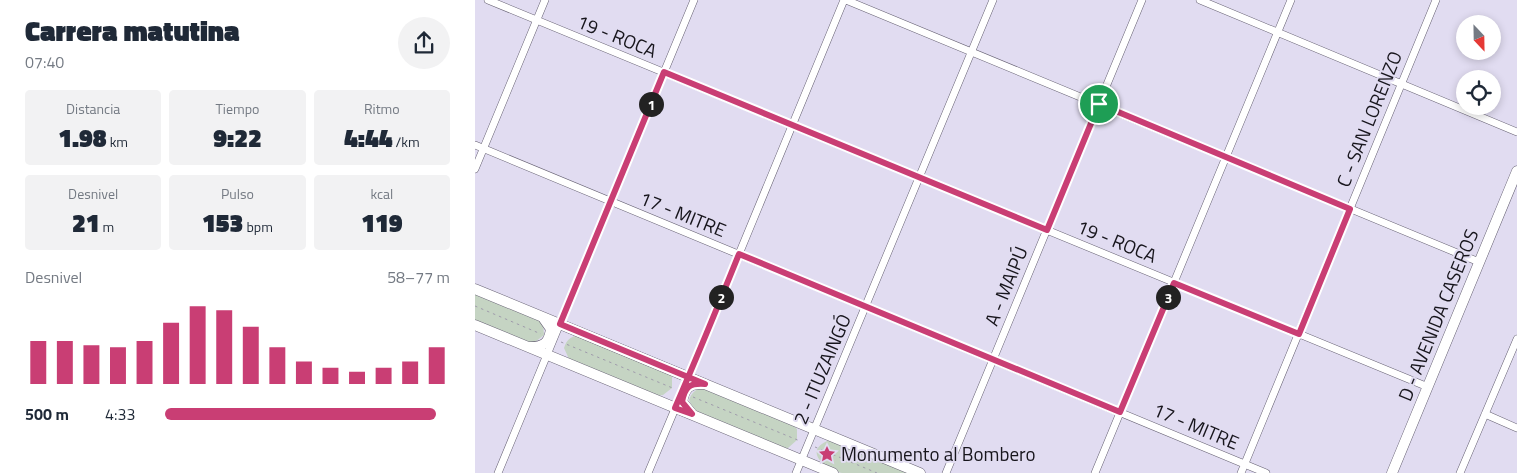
<!DOCTYPE html>
<html lang="es">
<head>
<meta charset="utf-8">
<style>
	:root { --surface:#fff; --page:#f2f2f3; --text:#1f2937; --muted:#747a83; --accent:#c93e74 }
	body { margin:0; font-family:"Titillium Web",sans-serif; background:var(--page); color:var(--text); height:100vh; display:flex; flex-direction:column; font-size:19px; white-space:nowrap }
	* { box-sizing:border-box; margin:0 }
	p { font-size:16px; color:var(--muted) }
	.icon { flex:none; width:28px; height:28px; fill:none; stroke:currentColor; stroke-width:2; stroke-linecap:round; stroke-linejoin:round }
	.map { position:relative; flex:1; overflow:hidden }
	.side { display:flex; flex-direction:column; background:var(--surface); width:475px }
	.side>* { flex:none }
	.needle { width:32px; rotate:158deg }
	.fabs { position:absolute; left:981px; top:15px; display:grid; gap:10px }
	.fabs a { display:grid; place-items:center; width:45px; height:45px; border-radius:50%; background:var(--surface); box-shadow:0 2px 8px #0003; font-size:25px }
	.pin { position:absolute; display:grid; place-items:center; width:42px; height:42px; color:#fff; margin:-21px; border:2px solid #fff; border-radius:50%; box-shadow:0 1px 5px #0007 }
	.km { position:absolute; width:25px; height:25px; margin:-12px; border-radius:50%; background:#222; color:#fff; font-size:14px; line-height:25px; text-align:center }
	.round { display:grid; place-items:center; flex:none; width:52px; height:52px; border-radius:26px; background:var(--page) }
	.summary { display:flex; align-items:center; justify-content:space-between; height:85px; padding:0 25px }
	h1 { font-size:28px; font-weight:800; line-height:38px }
	.metrics { display:grid; grid-template-columns:repeat(3,1fr); gap:8px; height:85px; padding:5px 25px }
	.metrics div { display:grid; align-content:center; border-radius:5px; background:var(--page); text-align:center }
	.metrics b { font-size:25px; font-weight:800 }
	.metrics small { font-size:14px; font-weight:400 }
	.metrics p { font-size:14px }
	.chart { height:140px; padding:10px 25px }
	.chart p { display:flex; justify-content:space-between }
	.chart svg { width:100%; height:90px; margin-top:5px; stroke:var(--accent); stroke-width:6 }
	ul { padding:0 25px; list-style:none; font-size:16px }
	li { display:grid; grid-template-columns:80px 60px 1fr; align-items:center; height:38px }
	li i { height:12px; border-radius:6px; background:var(--accent) }
	main { display:flex; flex:1; min-height:0 }
	.map>svg:first-child { display:block }
</style>
</head>
<body>
<main>
<section class="side">
<div class="summary"><div><h1>Carrera matutina</h1><p>07:40</p></div><a class="round"><svg class="icon" aria-label="share" viewBox="0 0 24 24"><path d="M12 15V3M7 8l5-5 5 5M5 13v7h14v-7"/></svg></a></div>
<div class="metrics">
<div><p>Distancia</p><b>1.98<small> km</small></b></div>
<div><p>Tiempo</p><b>9:22</b></div>
<div><p>Ritmo</p><b>4:44<small> /km</small></b></div>
</div>
<div class="metrics">
<div><p>Desnivel</p><b>21<small> m</small></b></div>
<div><p>Pulso</p><b>153<small> bpm</small></b></div>
<div><p>kcal</p><b>119</b></div>
</div>
<div class="chart"><p><span>Desnivel</span>58–77 m</p>
<svg viewBox="0 0 160 44" preserveAspectRatio="none"><path d="M5 44V23M15 44V23M25 44V25M35 44V26M45 44V23M55 44V14M65 44V6M75 44V8M85 44V16M95 44V26M105 44V33M115 44V36M125 44V38M135 44V36M145 44V33M155 44V26"/></svg>
</div>
<ul>
<li><b>500 m</b>4:33<i style="width:95%"></i></li>
</ul>
</section>
<div class="map">
<svg width="1042" height="473" viewBox="0 0 1042 473">
	<rect width="100%" height="100%" fill="#e1dcf1"/>
	<!-- green -->
	<path fill="#c5d4c3" d="M0 293 63 319 68 323 69 335 60 342 53 343 0 321Z
		M102 335 192 372 197 376V388L188 395 182 396 94 359 89 348C92 339 95 338 102 335Z
		M228 387 317 424 322 429V440L313 448H307L219 411 214 400C217 392 220 390 228 387Z
		M355 440 434 473C418 473 402 473 387 473 380 473 373 473 367 473 349 469 327 450 355 440Z"/>
	<g fill="none" stroke-linecap="round" stroke-linejoin="round">
		<!-- street casing -->
		<g stroke="#666173" stroke-width="8">
			<path id="street" d="M13 0 953 387
				M371 0 1004 262
				M725 0 1042 132
				M0 145 791 473
				M0 169 70 0
				M207 392 369 0
				M1010 414 1042 428
				M23 473 219 0
				M173 473 202 404
				M321 473 518 0
				M471 473 667 0
				M620 473 816 0
				M766 473 961 0
				M985 473 1042 339"/>
		</g>
		<!-- secondary casing -->
		<g stroke="#666173" stroke-width="11">
			<path id="secondary" d="M0 289 445 473
				M0 325 358 473
				M55 347C69 347 74 343 76 329L69 319
				M216 413 207 402C209 389 214 383 227 384
				M917 473 1042 171"/>
		</g>
		<!-- path -->
		<path stroke="#9f9bab" stroke-width="1" stroke-dasharray="2.5 4" stroke-linecap="butt" d="M0 306 66 334
			M86 342 200 389
			M218 397 325 441
			M340 447 402 473"/>
		<!-- street -->
		<use href="#street" stroke="#fff" stroke-width="7"/>
		<!-- secondary -->
		<use href="#secondary" stroke="#fff" stroke-width="10"/>
	</g>
	<g fill="none" stroke-linecap="round" stroke-linejoin="round">
		<!-- route casing -->
		<g stroke="#fff" stroke-width="10">
			<path id="route" d="M624 104 572 230 189 72 85 324 213 377 230 384C215 383 210 386 207 402L217 414 200 408C222 357 243 306 264 254L645 412 699 283 824 334 875 209 624 104"/>
		</g>
		<!-- route -->
		<use href="#route" stroke="#c93e74" stroke-width="6"/>
	</g>
	<!-- icons -->
	<defs>
		<g id="sight-bare" transform="scale(1.35)"><path d="M0-6L1.8-2.2L6-1.7L2.9 1.2L3.7 5.4L0 3.3L-3.7 5.4L-2.9 1.2L-6-1.7L-1.8-2.2Z" fill="#c93e74" stroke="#e1dcf1" stroke-width="2.5" paint-order="stroke"/></g>
	</defs>
	<g fill-rule="evenodd">
		<use href="#sight-bare" x="352" y="454"/>
	</g>
	<g text-anchor="middle" stroke-width="4" stroke-linejoin="round" paint-order="stroke">
		<!-- street labels -->
		<g font-size="19" fill="#17151c" stroke="#e1dcf1">
			<text transform="translate(142 36) rotate(22)" y="7">19 - ROCA</text>
			<text transform="translate(894 119) rotate(-68)" y="7">C - SAN LORENZO</text>
			<text transform="translate(208 214) rotate(22)" y="7">17 - MITRE</text>
			<text transform="translate(642 241) rotate(22)" y="7">19 - ROCA</text>
			<text transform="translate(531 286) rotate(-68)" y="7">A - MAIPÚ</text>
			<text transform="translate(963 315) rotate(-68)" y="7">D - AVENIDA CASEROS</text>
			<text transform="translate(347 369) rotate(-67)" y="7">2 - ITUZAINGÓ</text>
			<text transform="translate(721 426) rotate(23)" y="7">17 - MITRE</text>
		</g>
		<!-- poi labels -->
		<g font-size="19" fill="#17151c" stroke="#e1dcf1" text-anchor="start">
			<text x="366" y="461">Monumento al Bombero</text>
		</g>
	</g>
</svg>
<div class="fabs">
<a><svg class="needle" viewBox="-14 -14 28 28"><path d="M0-13l5 13h-10z" fill="#e53935"/><path d="M0 13l5-13h-10z" fill="#747a83"/></svg></a>
<a><svg class="icon" aria-label="locate" viewBox="0 0 24 24"><circle cx="12" cy="12" r="6"/><path d="M12 2v4M12 18v4M2 12h4M18 12h4"/></svg></a>
</div>
<div class="pin" style="left:624px;top:104px;background:#1e9e55"><svg class="icon" aria-label="arrive" viewBox="0 0 24 24"><path d="M6 21V4h12l-3 4 3 4H6"/></svg></div>
<b class="km" style="left:176px;top:104px">1</b>
<b class="km" style="left:246px;top:297px">2</b>
<b class="km" style="left:693px;top:297px">3</b>
</div>
</main>
</body>
</html>
